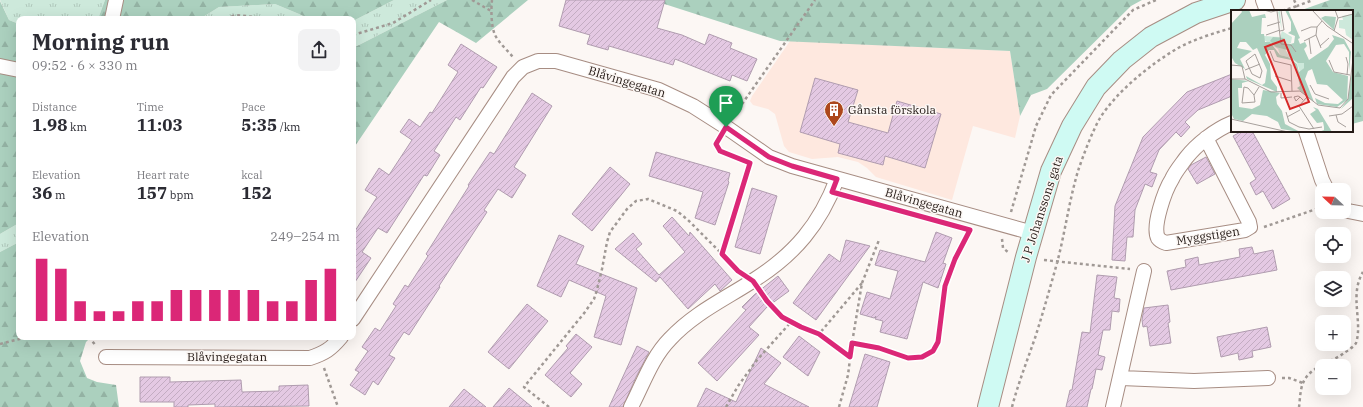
<!DOCTYPE html>
<html lang="en">
<head>
<meta charset="utf-8">
<style>
	:root { --surface:#fff; --page:#f2f2f3; --text:#2b2b33; --muted:#7c7c81; --accent:#db2777 }
	body { margin:0; font-family:"IBM Plex Serif",serif; background:var(--page); color:var(--text); height:100vh; display:flex; flex-direction:column; font-size:15px; white-space:nowrap }
	* { box-sizing:border-box; margin:0 }
	p { font-size:13px; color:var(--muted) }
	.icon { flex:none; width:22px; height:22px; fill:none; stroke:currentColor; stroke-width:2; stroke-linecap:round; stroke-linejoin:round }
	.map { position:relative; flex:1; overflow:hidden }
	.sheet { position:absolute; left:16px; top:16px; width:340px; height:324px; display:flex; flex-direction:column; background:var(--surface); border-radius:8px; box-shadow:0 4px 16px #0002 }
	.sheet>* { flex:none }
	.needle { width:26px; rotate:292deg }
	.buttons { position:absolute; left:1315px; top:183px; display:grid; gap:8px }
	.buttons a { display:grid; place-items:center; width:36px; height:36px; border-radius:8px; background:var(--surface); box-shadow:0 4px 16px #0002; font-size:20px }
	.pin { position:absolute; display:grid; place-items:center; width:34px; height:34px; color:#fff; margin:-41px -17px; border-radius:50% 50% 50% 0; rotate:-45deg; box-shadow:0 0 4px #0007 }
	.pin .icon { rotate:45deg }
	.round { display:grid; place-items:center; flex:none; width:42px; height:42px; border-radius:8px; background:var(--page) }
	.headline { display:flex; align-items:center; justify-content:space-between; height:68px; padding:0 16px }
	h1 { font-size:22px; font-weight:700; line-height:30px }
	.figures { display:grid; grid-template-columns:repeat(3,1fr); gap:6px; height:68px; padding:4px 16px }
	.figures div { display:grid; align-content:center }
	.figures b { font-size:17px; font-weight:700 }
	.figures small { font-size:11px; font-weight:400 }
	.figures p { font-size:11px }
	.chart { height:112px; padding:8px 16px }
	.chart p { display:flex; justify-content:space-between }
	.chart svg { width:100%; height:72px; margin-top:4px; stroke:var(--accent); stroke-width:6 }
	.map>svg:first-child { display:block }
</style>
</head>
<body>
<div class="map">
<svg width="1363" height="407" viewBox="0 0 1363 407">
	<defs>
		<pattern id="grass-tufts" width="24" height="20" patternUnits="userSpaceOnUse"><rect width="24" height="20" fill="#cde9db"/><path d="M3 7l-1-3M5 7V3M7 7l1-3M15 17l-1-3M17 17v-4M19 17l1-3" fill="none" stroke="#b0c7bb"/></pattern>
		<pattern id="forest-firs" width="22" height="20" patternUnits="userSpaceOnUse"><rect width="22" height="20" fill="#abd0be"/><path d="M5 1l3.5 6h-7zM16 11l3.5 6h-7z" fill="#93b2a3"/></pattern>
		<pattern id="building-hatch" width="6" height="6" patternUnits="userSpaceOnUse"><rect width="6" height="6" fill="#e4c9e3"/><path d="M-1 1l2-2M0 6l6-6M5 7l2-2" fill="none" stroke="#c3acc2"/></pattern>
	</defs>
	<rect width="100%" height="100%" fill="#fcf7f4"/>
	<!-- built -->
	<path fill="#fee8df" d="M790 41 1010 51 1020 116 1015 138 973 126 952 200 876 177 867 168 858 162 838 157 812 159 789 152 784 146 775 114 768 109 753 105 750 101 752 96Z"/>
	<!-- grass -->
	<path fill="url(#grass-tufts)" d="M0 0H105L98 19H19V24L9 20Z
		M394 0H447L353 48V21Z
		M275 4 311 19H200L219 7Z
		M19 223V242L0 252V234Z"/>
	<!-- forest -->
	<path fill="url(#forest-firs)" d="M105 0H394L353 21V19H311L275 4 219 7 200 19H98Z
		M447 0H528L476 43 439 22 353 149V48Z
		M652 0H1142L1131 6 1047 89 1031 95 1020 116 1010 51 780 41Z
		M1330 0H1363V121L1352 124V11H1299Z
		M0 1 9 20 19 24V223L0 234Z
		M19 242V337H91L86 342 80 361 87 378 97 382 116 385 119 407H0V252Z"/>
	<!-- building -->
	<path fill="url(#building-hatch)" stroke="#b09caf" d="M566 0H665L657 28 682 35 705 45 709 34 732 43 730 48 757 59 747 81 732 75 730 81 675 59 673 65 609 46 608 50 587 44 590 35 559 26Z
		M461 44 497 67 483 88 481 87 460 120 456 117 434 151 440 155 427 176 424 175 387 233 378 228 362 252 371 258 353 285V234L377 197 365 190 379 168 389 175 412 140 400 132 409 119 420 127 430 112 432 113 458 72 448 65Z
		M1232 74V96L1198 110 1185 122 1190 127 1181 137 1176 132 1159 150 1150 172 1157 174 1152 187 1145 184 1135 210 1133 237H1127L1125 261 1112 260 1115 206 1143 137 1187 92Z
		M815 78 858 90 848 122 888 133 897 101 941 114 925 168 885 156 883 165 838 153 840 144 800 132Z
		M532 93 552 106 514 167 526 175 512 198 498 189 484 210 487 212 439 286 440 287 409 335 404 332 389 355 395 358 378 385 373 381 365 395 350 385 359 372 355 370 368 351 362 347 375 328 380 331 396 306 393 304 405 285 408 287 428 256 426 254 469 186 468 185 490 152 494 154Z
		M1242 131H1252L1290 199 1273 209 1263 191 1256 195 1250 183 1256 179 1233 136Z
		M656 152 730 173 728 181 729 182 715 225 695 218 703 192 649 176Z
		M1206 157 1215 174 1197 184 1188 169 1191 165Z
		M610 167 630 184 592 231 572 214Z
		M752 188 777 196 760 254 735 247Z
		M672 217 689 236 690 232 732 280 720 291 715 284 688 309 660 277 656 282 615 249 633 233 642 244 636 249 659 275 685 252 663 226Z
		M936 232 952 238 943 263 946 264 938 288 923 282 907 339 880 332 883 321 875 319 876 316 874 318 860 314 867 292 890 299 898 271 875 265 880 250 925 262Z
		M559 235 584 246 576 264 637 288 621 345 594 337 606 296 569 280 561 297 537 286Z
		M846 240 870 246 816 320 793 303 829 254 840 262Z
		M1252 247 1254 254 1273 250 1277 270 1171 290 1167 271 1186 267 1185 260 1198 257 1199 265 1240 257 1239 249Z
		M1097 275 1117 277 1114 298 1120 299 1119 312 1112 311 1110 330H1103L1098 355 1105 357 1102 370 1096 369 1092 389H1091L1087 407H1066L1070 390H1072L1082 332 1090 333Z
		M778 276 789 291 767 307 749 327 759 335 717 381 698 363 746 310 742 307 754 295Z
		M527 304 548 321 509 369 488 352Z
		M1168 305 1170 322 1168 323 1171 343 1150 346 1147 326 1143 327 1142 320 1144 308Z
		M1267 327 1271 347 1252 351 1253 357 1239 360 1238 353 1221 357 1217 337Z
		M576 334 592 347 570 373 582 384 571 397 545 375 568 348 566 346Z
		M799 336 820 352 808 376 783 357Z
		M637 346 649 352 636 377 623 407H609Z
		M761 348 781 363 764 384 809 407H697L706 388 736 402Z
		M865 354 890 362 877 407H849Z
		M140 377H170V382L241 380 242 392 279 391V386L308 385 309 406 215 407V404L188 405V407H174V402H140Z
		M509 388 532 407H493Z
		M464 389 486 407H449Z"/>
	<g fill="none" stroke-linecap="round" stroke-linejoin="round">
		<!-- street casing -->
		<g stroke="#a78d83" stroke-width="16">
			<path id="street" d="M1263 0 1267 11
				M112 19 116 0
				M0 66 19 70
				M1306 131 1322 180 1327 190
				M1206 138 1249 222 1250 227 1245 230 1166 243C1163 242 1160 241 1158 238 1152 226 1165 190 1172 179 1175 172 1181 165 1186 158 1197 144 1215 130 1232 123
				M1344 208 1348 211 1363 214
				M353 319 513 77 523 67 538 61H556L659 90 693 106 726 127 769 157 792 166 1033 233
				M106 357 310 358C325 353 331 349 341 337
				M1121 378 1194 381 1268 378
				M631 407C643 384 652 357 670 339 694 313 725 299 754 280 795 254 820 224 837 179
				M1113 407 1144 271"/>
		</g>
		<!-- secondary casing -->
		<g stroke="#a78d83" stroke-width="22">
			<path id="secondary" d="M988 407 1026 257 1051 171 1072 126 1096 87 1122 60 1151 37 1196 13 1235 0"/>
		</g>
		<!-- path -->
		<path stroke="#a09995" stroke-width="2.5" stroke-dasharray="3 3" stroke-linecap="butt" d="M472 0 491 11
			M492 0C491 9 491 26 495 35 499 43 507 50 513 57
			M1294 0 1297 6 1313 0
			M1282 11 1297 6
			M226 19 235 15 276 19
			M353 35 393 23 431 0
			M735 114 815 0
			M719 139 716 144 720 151 745 161
			M1011 212 1036 126 1051 95 1133 10 1156 0
			M1264 227 1322 207
			M1002 239 1003 248 1009 253
			M721 254 750 163
			M1044 260 1130 269
			M862 283 879 240
			M761 292C778 318 791 324 819 334
			M89 337 96 346
			M0 344 27 337
			M850 357 819 334 862 283 852 343
			M324 368 338 407
			M1282 378H1289L1303 383
			M549 407 524 387 585 312 594 299 597 290 602 269 607 242 610 232 627 209 636 201 648 199 677 211 688 220 739 271
			M726 407 738 386 757 360 791 322
			M839 407 848 375 852 343 879 348 908 358 922 357 933 351 937 342 939 334 945 286 955 259 970 230
			M1012 407C1018 384 1027 361 1035 338 1043 313 1050 288 1057 263 1065 233 1069 201 1078 171 1083 156 1092 132 1100 118 1117 91 1151 64 1178 48 1195 39 1214 33 1232 28
			M1299 407C1300 400 1300 390 1303 383 1310 366 1331 363 1344 353 1348 350 1354 347 1356 343 1363 322 1349 295 1363 272"/>
		<!-- street -->
		<use href="#street" stroke="#fff" stroke-width="14"/>
		<!-- secondary -->
		<use href="#secondary" stroke="#cffaf3" stroke-width="20"/>
	</g>
	<g fill="none" stroke-linecap="round" stroke-linejoin="round">
		<!-- route casing -->
		<g stroke="#fff" stroke-width="8">
			<path id="route" d="M726 127 769 157 792 166 837 179 832 192 970 230 955 259 945 286 938 342 933 351 922 357 908 358 879 348 852 343 850 357 819 334 801 327 782 317 767 301 753 281 738 271 722 254 750 163 720 151 716 144Z"/>
		</g>
		<!-- route -->
		<use href="#route" stroke="#db2777" stroke-width="5"/>
	</g>
	<!-- icons -->
	<defs>
		<g id="building-pin" transform="scale(1)"><path d="M0 17L-7.5 6A9.5 9.5 0 1 1 7.5 6Z" fill="#ad471b" stroke="#fcf7f4"/><path d="M-4-6H4V6H1V3H-1V6H-4ZM-2.5-4.3h1.7v1.8h-1.7ZM.8-4.3h1.7v1.8H.8ZM-2.5-1h1.7V.8h-1.7ZM.8-1h1.7V.8H.8Z" fill="#fff"/></g>
	</defs>
	<g fill-rule="evenodd">
		<use href="#building-pin" x="834" y="110"/>
	</g>
	<g text-anchor="middle" stroke-width="3" stroke-linejoin="round" paint-order="stroke">
		<!-- street labels -->
		<g font-size="12" fill="#241a16" stroke="#fcf7f4">
			<text transform="translate(627 82) rotate(17)" y="4">Blåvingegatan</text>
			<text transform="translate(924 203) rotate(16)" y="4">Blåvingegatan</text>
			<text transform="translate(1042 209) rotate(-72)" y="4">J P Johanssons gata</text>
			<text transform="translate(1208 236) rotate(-9)" y="4">Myggstigen</text>
			<text x="227" y="361">Blåvingegatan</text>
		</g>
		<!-- poi labels -->
		<g font-size="12" fill="#241a16" stroke="#fcf7f4" text-anchor="start">
			<text x="848" y="114">Gånsta förskola</text>
		</g>
	</g>
	<!-- overview -->
	<g transform="translate(1231 10)">
		<rect width="122" height="122" fill="#fcf7f4"/>
		<path d="M49 0 51 21 61 27 60 33 56 35 52 32 53 28 46 29 48 37 54 39 58 46 73 53V58L69 62 66 53 57 47 49 45 47 39 33 30V26L49 27 51 21 47 2Z" fill="#cde9db"/>
		<path d="M10 0H18L21 7 34 4 35 8H31L30 24H33L34 32H39L49 45 57 47 66 54 68 62 73 58V53H67L58 46 56 40 45 37 39 31 42 27 53 28 52 32 56 35 63 33 64 26 57 23 60 21V12L54 0H57L69 28 67 29 69 34 74 32 76 36 73 39 78 50 97 37 103 29 101 25 113 29 120 42 118 61V42L113 34 105 35 95 51 102 62 117 66 116 90 106 97 86 94 84 88 94 93 107 94 112 90 96 75 86 74 81 59 77 61 74 69 83 92 66 78 69 76 64 55 60 50 46 47 43 40H38L34 45 39 54 40 69 46 77V82L16 69 15 66 31 75 34 73 36 60 26 38 22 40 15 32H9L6 38 21 41 9 49 14 59 4 53 1 48 0 14 11 2ZM94 6 105 7 103 20 90 8ZM122 54V88L110 99 117 89ZM0 69 18 71 11 73V78H7L8 97 21 99 29 95 32 80 49 83 45 87 46 94 51 101 54 114 69 122 50 119 47 112 36 106 21 104 12 111 3 109 0 103ZM82 97 87 99 101 122H88L93 120V117L92 112 86 113 79 104 85 100Z" fill="#abd0be"/>
		<path d="M122 4V30L115 25 114 19 108 18V10H112L111 6Z" fill="#cde9db"/>
		<path fill="none" stroke="#a69f9b" stroke-width="1" d="M33 0 40 2 48 0M81 0 96 16 121 33M46 1 50 34 60 35 65 42M107 8 122 4M36 16 49 12M86 17 85 25 90 38M49 21 53 20 50 0M70 21 80 17H86L91 11M103 21 107 8 104 0M35 25 49 20M78 28 80 44M73 31 85 25M89 36 98 28M39 41 43 51 60 55 61 81M24 44 31 61 29 68 21 64 15 51ZM115 47 117 54 116 65M98 50 103 62 119 65M0 55 11 56 14 69M14 60 29 54M44 66 60 71M0 69H14L40 82 69 81 87 95 109 98 117 89 122 49M79 75 84 84 98 89M50 83V88L61 87M23 85 17 78 13 77 11 93 24 92 23 85 28 77M69 87 65 91 63 87 67 86 69 87 72 90M76 87 68 96 83 119M55 102 58 112 68 117 78 119 91 117M105 105 107 112 115 117M98 106 111 104 122 96M56 107 69 100M0 109 57 122"/>
		<path fill="#d62828" fill-opacity="0.15" stroke="#d62828" stroke-width="2" d="M53 30 78 92 59 99 34 37Z"/>
		<rect width="122" height="122" fill="none" stroke="#241a16" stroke-width="2"/>
	</g>
</svg>
<div class="buttons">
<a><svg class="needle" viewBox="-14 -14 28 28"><path d="M0-13l5 13h-10z" fill="#e53935"/><path d="M0 13l5-13h-10z" fill="#7c7c81"/></svg></a>
<a><svg class="icon" aria-label="locate" viewBox="0 0 24 24"><circle cx="12" cy="12" r="6"/><path d="M12 2v4M12 18v4M2 12h4M18 12h4"/></svg></a>
<a><svg class="icon" aria-label="layers" viewBox="0 0 24 24"><path d="M12 4l9 5-9 5-9-5zM3 14l9 5 9-5"/></svg></a>
<a>+</a>
<a>−</a>
</div>
<div class="pin" style="left:726px;top:127px;background:#1e9e55"><svg class="icon" aria-label="arrive" viewBox="0 0 24 24"><path d="M6 21V4h12l-3 4 3 4H6"/></svg></div>
<section class="sheet">
<div class="headline"><div><h1>Morning run</h1><p>09:52 · 6 × 330 m</p></div><a class="round"><svg class="icon" aria-label="share" viewBox="0 0 24 24"><path d="M12 15V3M7 8l5-5 5 5M5 13v7h14v-7"/></svg></a></div>
<div class="figures">
<div><p>Distance</p><b>1.98<small> km</small></b></div>
<div><p>Time</p><b>11:03</b></div>
<div><p>Pace</p><b>5:35<small> /km</small></b></div>
</div>
<div class="figures">
<div><p>Elevation</p><b>36<small> m</small></b></div>
<div><p>Heart rate</p><b>157<small> bpm</small></b></div>
<div><p>kcal</p><b>152</b></div>
</div>
<div class="chart"><p><span>Elevation</span>249–254 m</p>
<svg viewBox="0 0 160 44" preserveAspectRatio="none"><path d="M5 44V6M15 44V12M25 44V32M35 44V38M45 44V38M55 44V32M65 44V32M75 44V25M85 44V25M95 44V25M105 44V25M115 44V25M125 44V32M135 44V32M145 44V19M155 44V12"/></svg>
</div>
</section>
</div>
</body>
</html>
